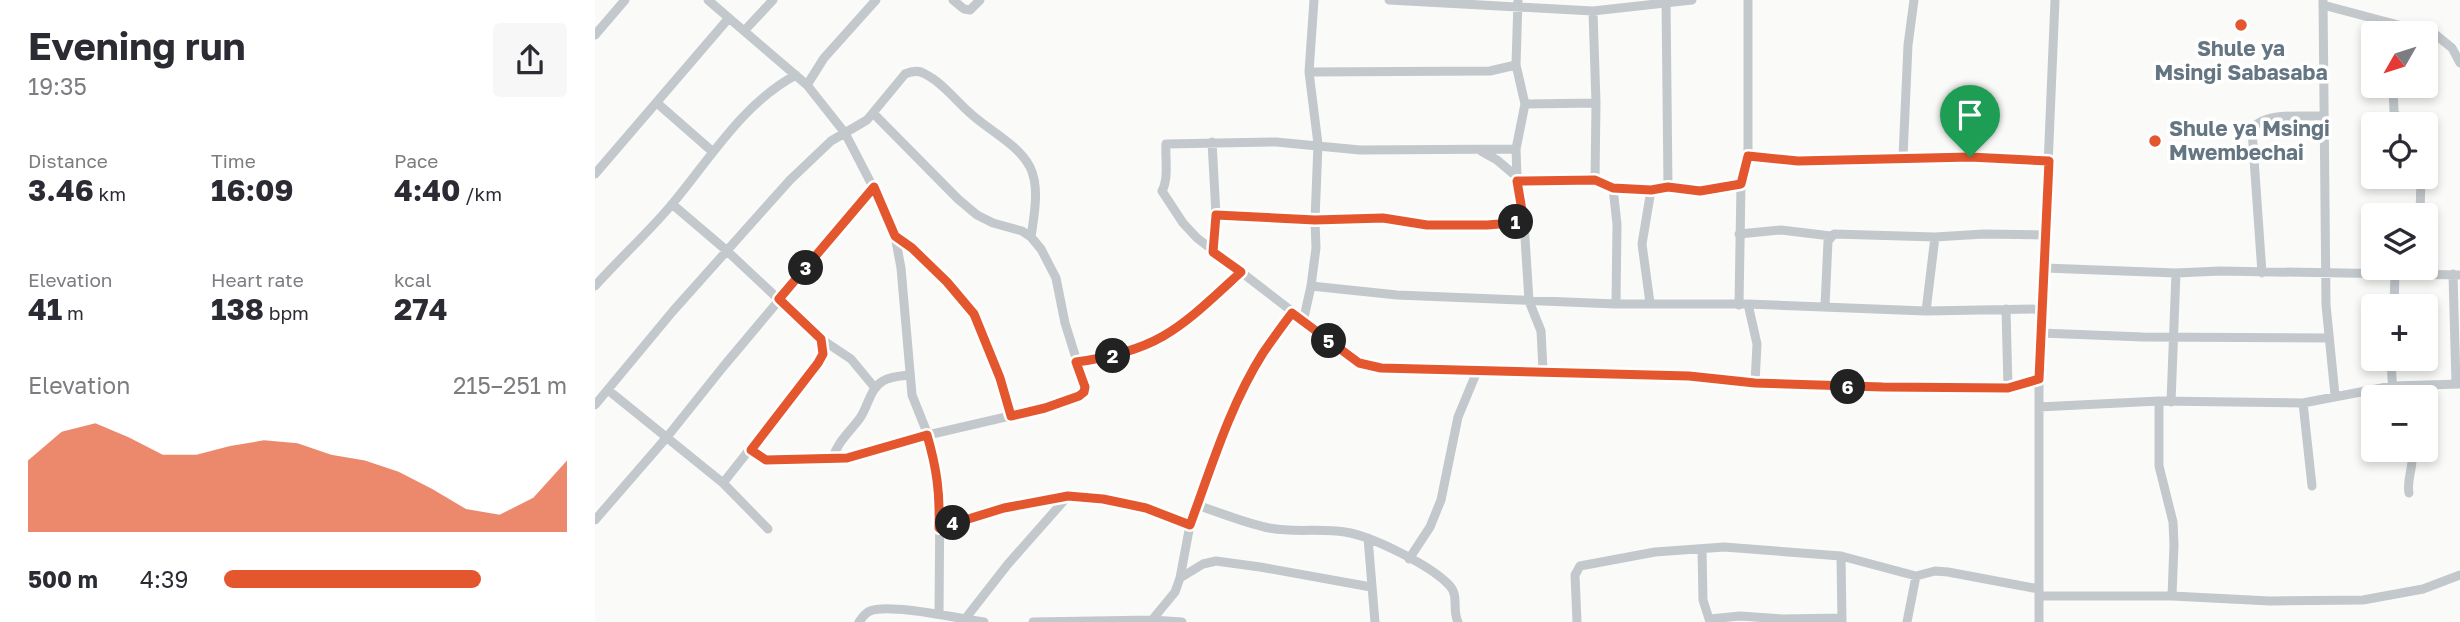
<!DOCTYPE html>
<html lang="en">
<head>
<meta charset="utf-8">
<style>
	:root { --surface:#fff; --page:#f7f7f7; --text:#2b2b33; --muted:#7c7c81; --accent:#e4572e }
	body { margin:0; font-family:"Golos Text",sans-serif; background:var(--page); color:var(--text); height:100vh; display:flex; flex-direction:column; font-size:26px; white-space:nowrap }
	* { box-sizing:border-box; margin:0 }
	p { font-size:23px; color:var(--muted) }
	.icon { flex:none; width:38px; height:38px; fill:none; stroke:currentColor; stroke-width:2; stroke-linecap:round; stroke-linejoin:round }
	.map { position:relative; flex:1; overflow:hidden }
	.side { display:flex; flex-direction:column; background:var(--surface); width:595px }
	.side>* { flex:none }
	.needle { width:46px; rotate:231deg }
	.tools { position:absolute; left:1766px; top:21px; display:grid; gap:14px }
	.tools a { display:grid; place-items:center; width:77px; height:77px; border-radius:7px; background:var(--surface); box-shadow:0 4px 10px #0003; font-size:35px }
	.pin { position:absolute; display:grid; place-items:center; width:60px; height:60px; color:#fff; margin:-72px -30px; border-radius:50% 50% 50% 0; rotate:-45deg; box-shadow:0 0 7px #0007 }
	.pin .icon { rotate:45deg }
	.km { position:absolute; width:35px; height:35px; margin:-18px; border-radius:50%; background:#222; color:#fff; font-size:19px; line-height:35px; text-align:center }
	.round { display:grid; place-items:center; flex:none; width:74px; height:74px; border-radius:7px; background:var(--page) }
	.summary { display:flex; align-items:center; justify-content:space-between; height:119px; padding:0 28px }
	h1 { font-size:38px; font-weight:700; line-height:52px }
	.metrics { display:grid; grid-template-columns:repeat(3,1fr); gap:10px; height:119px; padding:7px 28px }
	.metrics div { display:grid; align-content:center }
	.metrics b { font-size:30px; font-weight:700 }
	.metrics small { font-size:19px; font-weight:400 }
	.metrics p { font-size:19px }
	.chart { height:196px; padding:14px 28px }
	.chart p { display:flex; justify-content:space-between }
	.chart svg { width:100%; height:126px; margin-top:7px; fill:var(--accent); opacity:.7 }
	ul { padding:0 28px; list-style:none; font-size:23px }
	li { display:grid; grid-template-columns:112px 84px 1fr; align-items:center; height:52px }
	li i { height:18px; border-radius:9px; background:var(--accent) }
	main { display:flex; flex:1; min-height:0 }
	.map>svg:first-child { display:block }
</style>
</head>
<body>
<main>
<section class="side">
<div class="summary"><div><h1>Evening run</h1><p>19:35</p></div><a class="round"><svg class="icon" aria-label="share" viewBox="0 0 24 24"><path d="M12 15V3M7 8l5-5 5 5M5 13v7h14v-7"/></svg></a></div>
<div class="metrics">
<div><p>Distance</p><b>3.46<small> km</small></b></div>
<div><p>Time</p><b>16:09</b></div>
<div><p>Pace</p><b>4:40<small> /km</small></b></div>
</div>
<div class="metrics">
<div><p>Elevation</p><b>41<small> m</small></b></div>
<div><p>Heart rate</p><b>138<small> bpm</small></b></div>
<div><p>kcal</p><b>274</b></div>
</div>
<div class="chart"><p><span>Elevation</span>215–251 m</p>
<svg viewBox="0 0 160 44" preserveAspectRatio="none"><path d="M0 44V19L10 9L20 6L30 11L40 17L50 17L60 14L70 12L80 13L90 17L100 19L110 23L120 29L130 36L140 38L150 32L160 19V44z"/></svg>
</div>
<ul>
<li><b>500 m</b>4:39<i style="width:75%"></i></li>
</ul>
</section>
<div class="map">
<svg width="1865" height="622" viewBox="0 0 1865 622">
	<rect width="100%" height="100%" fill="#fafaf8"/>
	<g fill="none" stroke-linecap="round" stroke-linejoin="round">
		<!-- minor -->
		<path stroke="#c3c8cc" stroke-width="9" d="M113 0 212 85 250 133 292 214 300 236 306 268 317 395 333 435 342 469 345 488 344 614
			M358 0 369 9 375 10 385 0
			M794 0 998 11 1097 0
			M923 0 921 65 930 104 921 149 922 177 929 222 934 301 946 331 948 370
			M1071 0 1073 187
			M1728 0 1731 305 1740 395
			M1728 5 1841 35 1857 48 1865 63
			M998 11 1001 103 1000 180
			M150 30 178 0
			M0 35 30 0
			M714 72 895 71 921 65
			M212 85 229 58 281 0
			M1798 86 1799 112 1807 124
			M62 103 118 152
			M930 104 1001 103
			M617 142 621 215 618 252
			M921 149 765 150 681 142 571 144C570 159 574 178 567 191L588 223 602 238 764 363 786 368 1095 376 1160 383 1288 387 1413 388 1444 379
			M886 151 902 160 922 177
			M1153 156 1203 161 1375 157 1454 161
			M1308 157 1313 45 1319 0
			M0 174 133 19
			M922 181 1000 180 1018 188 1056 190 1073 187 1105 191 1146 184
			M1018 188 1022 224 1021 304
			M77 204 131 250 226 339 256 359 280 388
			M621 215 720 220 788 218 832 225H893L929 222
			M1825 215 1826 177
			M1144 234 1186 230 1236 236
			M300 236C325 254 364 288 380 315 397 346 406 382 416 416
			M1450 268 1581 273 1625 271 1865 275
			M1667 273 1657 130C1667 111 1709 117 1729 116
			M1858 274 1861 384
			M0 286C25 258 54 232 78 203 115 159 148 103 201 75
			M716 286 802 295 1021 304H1153L1331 311 1446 309
			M1055 303 1047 244 1056 190
			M1153 304 1162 344 1160 383
			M1144 305 1146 184 1153 156V0
			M1230 306 1233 241 1239 234 1340 237 1389 234 1450 235
			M1799 306 1800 274
			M1411 309 1413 388
			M1331 311 1340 237
			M708 322 716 286 721 248 720 220 723 144 714 72 719 0
			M1446 333 1548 337 1734 338
			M1796 359 1798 397
			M481 362C565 351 586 327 646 272
			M13 390 128 483 173 529
			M1564 401V466L1578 522 1579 545 1577 596
			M1576 402 1581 273
			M1708 403 1717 486
			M0 405 78 311 195 180 236 141 272 120 310 74C317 71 324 70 330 74 347 82 361 101 375 113 393 130 423 144 435 167 445 187 439 216 436 237
			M1444 407 1564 401 1708 403 1797 386 1865 384
			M156 450 171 460 180 461 264 456 333 435 450 408 489 392 490 387 470 323 461 278 446 249 436 237 427 231 398 223 382 215 363 199 278 113
			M237 459C244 440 253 434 265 418 273 407 275 388 288 381 296 376 307 376 315 375
			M128 483 223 363 228 354 226 339
			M1814 493C1811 477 1821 465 1815 450
			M602 505C626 513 650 523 674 528 699 533 725 528 750 532 777 536 837 566 855 586 864 596 857 611 863 622
			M0 520 72 437 128 367 279 187
			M344 528 409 508 473 496 508 499 551 508 595 525
			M773 538 780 622
			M1107 550 1108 600 1115 622
			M1246 556 1247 622
			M814 559 835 527 846 500 863 417 883 369
			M585 578 608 564 621 561 665 567 776 587
			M1444 596H1577L1675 601 1768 600 1828 589 1865 575
			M370 619 413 564 473 496
			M1115 619 1145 616 1187 619 1247 618
			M557 620 580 592 585 578 595 525 628 437 648 393 667 355 697 313
			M264 622C267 618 270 613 275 611 294 603 366 619 389 622
			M438 622 557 620 587 622
			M982 622 980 575 985 566 1060 552 1129 547 1246 556 1321 576 1340 571 1353 572 1444 589
			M1312 622 1321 576
			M1444 622V379L1460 0"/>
	</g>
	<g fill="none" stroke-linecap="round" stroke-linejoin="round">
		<!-- route casing -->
		<g stroke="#fff" stroke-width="14">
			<path id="route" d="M1153 156 1203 161 1375 157 1454 161 1444 379 1413 388 1288 387 1160 383 1094 376 786 368 764 363 697 313C687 326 677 340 668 353 635 405 616 468 595 525L551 508 508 499 473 496 409 508 344 528C345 493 342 469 332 435L252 458 171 460 156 450 223 363 228 354 226 339 184 299 279 187 300 236 317 248 352 282 379 314 405 378 416 416 450 408 484 396 489 392 490 387 481 362C565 351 586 327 646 272L618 252 621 215 720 220 788 218 832 225H892L929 222 922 181 1000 180 1018 188 1056 190 1073 187 1105 191 1146 184Z"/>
		</g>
		<!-- route -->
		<use href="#route" stroke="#e4572e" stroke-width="9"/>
	</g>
	<!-- markers -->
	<g fill="#e4572e" stroke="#fff" stroke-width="2.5">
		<circle cx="1646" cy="25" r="7"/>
		<circle cx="1560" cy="141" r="7"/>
	</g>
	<g text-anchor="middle" stroke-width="7" stroke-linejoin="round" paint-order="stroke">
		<!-- poi labels -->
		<g font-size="21" font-weight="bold" fill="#657683" stroke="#fff">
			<text x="1646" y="56">Shule ya<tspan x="1646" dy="24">Msingi Sabasaba</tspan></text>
			<text x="1574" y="136" text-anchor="start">Shule ya Msingi<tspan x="1574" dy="24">Mwembechai</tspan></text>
		</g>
	</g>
</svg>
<div class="tools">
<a><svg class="needle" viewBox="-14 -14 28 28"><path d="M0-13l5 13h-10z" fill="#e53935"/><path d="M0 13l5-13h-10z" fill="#7c7c81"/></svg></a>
<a><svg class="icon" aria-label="locate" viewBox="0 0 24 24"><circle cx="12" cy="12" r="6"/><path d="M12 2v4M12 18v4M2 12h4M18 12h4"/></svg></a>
<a><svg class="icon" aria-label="layers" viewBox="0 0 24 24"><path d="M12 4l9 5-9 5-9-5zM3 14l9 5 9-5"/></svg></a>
<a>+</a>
<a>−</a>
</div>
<div class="pin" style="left:1375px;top:157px;background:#1e9e55"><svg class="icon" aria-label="arrive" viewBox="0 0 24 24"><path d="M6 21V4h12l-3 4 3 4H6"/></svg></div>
<b class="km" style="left:921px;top:222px">1</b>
<b class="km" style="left:518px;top:356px">2</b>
<b class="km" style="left:211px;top:268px">3</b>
<b class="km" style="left:358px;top:523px">4</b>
<b class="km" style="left:734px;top:341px">5</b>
<b class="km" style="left:1253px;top:387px">6</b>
</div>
</main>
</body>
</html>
